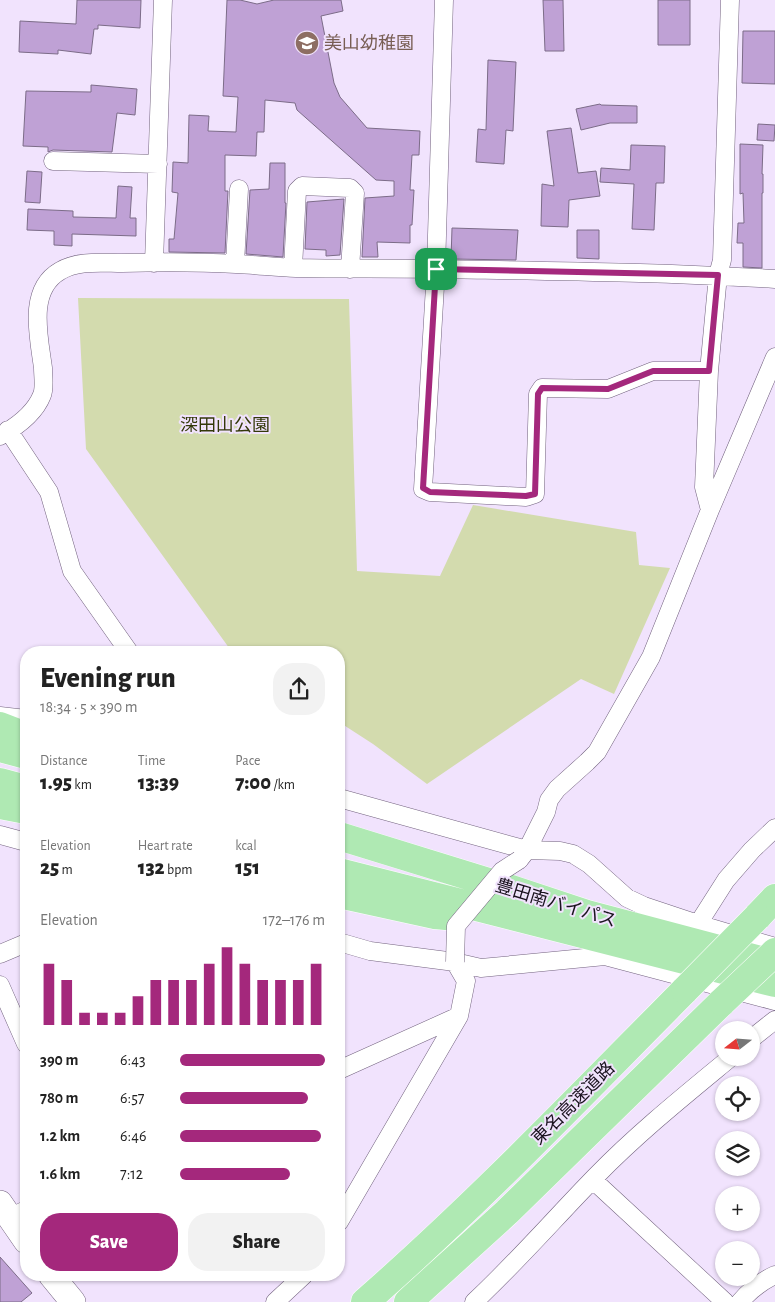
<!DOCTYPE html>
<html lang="en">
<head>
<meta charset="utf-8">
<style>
	:root { --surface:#fff; --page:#f2f2f2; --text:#222; --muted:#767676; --accent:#a4287c }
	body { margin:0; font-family:"Alegreya Sans","Noto Sans JP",sans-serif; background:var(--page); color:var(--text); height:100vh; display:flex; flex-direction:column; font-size:19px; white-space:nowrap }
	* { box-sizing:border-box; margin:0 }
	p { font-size:16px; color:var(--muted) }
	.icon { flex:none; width:28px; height:28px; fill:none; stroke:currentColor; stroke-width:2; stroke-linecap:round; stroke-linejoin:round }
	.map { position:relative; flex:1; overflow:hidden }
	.side { position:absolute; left:20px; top:646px; width:325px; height:635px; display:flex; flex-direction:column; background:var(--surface); border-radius:20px; box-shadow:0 1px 4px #0004 }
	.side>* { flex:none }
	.needle { width:32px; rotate:253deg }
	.buttons { position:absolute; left:715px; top:1021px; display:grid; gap:10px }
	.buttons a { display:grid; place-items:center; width:45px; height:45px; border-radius:50%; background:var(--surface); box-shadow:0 1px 4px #0004; font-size:25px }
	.pin { position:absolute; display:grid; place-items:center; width:42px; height:42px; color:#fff; margin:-21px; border-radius:10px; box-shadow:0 2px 8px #0006 }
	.round { display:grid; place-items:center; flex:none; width:52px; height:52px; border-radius:20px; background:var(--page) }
	.overview { display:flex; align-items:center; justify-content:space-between; height:85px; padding:0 20px }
	h1 { font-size:28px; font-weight:800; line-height:38px }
	.figures { display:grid; grid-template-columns:repeat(3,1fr); gap:8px; height:85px; padding:5px 20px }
	.figures div { display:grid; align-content:center }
	.figures b { font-size:21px; font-weight:800 }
	.figures small { font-size:14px; font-weight:400 }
	.figures p { font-size:14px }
	.chart { height:140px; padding:10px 20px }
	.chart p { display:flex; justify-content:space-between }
	.chart svg { width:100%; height:90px; margin-top:5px; stroke:var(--accent); stroke-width:6 }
	.button { display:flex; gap:10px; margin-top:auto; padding:10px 20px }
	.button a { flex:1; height:58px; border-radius:20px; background:var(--accent); color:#fff; font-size:20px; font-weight:800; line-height:58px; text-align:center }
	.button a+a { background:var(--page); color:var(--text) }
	ul { padding:0 20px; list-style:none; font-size:16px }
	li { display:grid; grid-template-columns:80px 60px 1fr; align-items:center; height:38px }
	li i { height:12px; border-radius:6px; background:var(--accent) }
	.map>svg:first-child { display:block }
</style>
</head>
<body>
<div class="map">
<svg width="775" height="1302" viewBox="0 0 775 1302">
	<rect width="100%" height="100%" fill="#f1e3fd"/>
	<!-- green -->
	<path fill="#d3dbae" d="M78 298 349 299 357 571 440 576 473 505 636 532 639 565 670 568 614 694 581 679 427 784 373 744 339 722V652H232L86 449Z"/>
	<!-- building -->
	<path fill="#bfa1d5" stroke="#7c6c88" d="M77 0H141L140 28 98 25V29H94L91 54 58 50V54L19 52 20 21 76 24Z
		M227 0H240L257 4 274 0H341L343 11 321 16 334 83 340 97 367 128 420 131 419 155H412L410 190H414L412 225H410V243L377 242 378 257H362L365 198 394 196V181L376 180 297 110 295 103 265 100 264 132H257L256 156 225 155V191H228L225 253 169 252V239H174L178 193 172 192 173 162 188 163 189 115 209 116 208 131 236 132 238 97 223 96Z
		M543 0H563L564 51H545Z
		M658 0H690V45H658Z
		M743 31H775V84L742 83Z
		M488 60 516 62 513 131 506 130 504 164 476 162 478 129 486 130Z
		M91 85 137 89 135 115 117 113 112 152 53 150 48 152V147L23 146 26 91 91 92Z
		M600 104 601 105 637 106V123H610L581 130 576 109Z
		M758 124 775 125 774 141 757 140Z
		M571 128 578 173 596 171 600 196 569 200 568 227 541 226 542 184 554 186 547 131Z
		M740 144 763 145 762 174H763V193H762V268L743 267V243H737L738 223H744L743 193 740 194Z
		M631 145 665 146 664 183H656L654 230 632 229 634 184 600 182 601 168 630 170Z
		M270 163H285V203H286L283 257 246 254 250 190 269 189Z
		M27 171 42 172 40 203 25 202Z
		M118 186 132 187 130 218H136V236L72 234V246L54 245V231L27 230 28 209 73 211V217L116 218Z
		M344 199 340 255 326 256V250L305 249 307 202Z
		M452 228 518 230 516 260 451 259Z
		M577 230H599V259L577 258Z
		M0 1257 32 1293 21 1302H0Z"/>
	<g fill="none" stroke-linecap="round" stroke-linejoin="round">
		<!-- street casing -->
		<g stroke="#73637f" stroke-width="19">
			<path id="street" d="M444 0 436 269 423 489 430 492 526 497 535 494 538 394 542 388 608 389 653 371H709
				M53 161 158 164
				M154 263 163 0
				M235 264 239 189
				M293 268 297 191 302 186 350 188 355 193 350 269
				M8 430 49 492 72 571 129 652
				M0 436C16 427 35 413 42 395 45 388 43 376 43 368 39 337 27 290 60 271 78 260 102 263 122 263 160 262 199 262 236 264 256 265 276 267 296 268 343 269 390 268 437 269 550 271 663 272 775 279
				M710 510 704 487 709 371 718 275 722 260 730 0
				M0 716 26 719
				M339 798 527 850 560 851 573 854 589 864 627 898 644 906 698 924 775 947
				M0 835 26 842
				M519 860 527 850 546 812 549 800 557 789 587 762 597 752 651 657 710 510 775 357
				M698 924 726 880 752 850 775 828
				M339 942 370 951 455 962 481 968 605 956 775 1001
				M0 954 26 943
				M0 985 26 1044
				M751 1039 775 1020
				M339 1070 459 1016
				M593 1180 725 1302
				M9 1218 26 1210
				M339 1222 459 1016 466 981 455 962
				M275 1302 304 1275
				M474 1302C517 1262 555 1218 596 1176 638 1133 684 1096 730 1058
				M740 1302C750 1290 760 1282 775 1275"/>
		</g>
		<!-- secondary casing -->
		<g stroke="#73637f" stroke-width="26">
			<path id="secondary" d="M0 1203 26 1241
				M51 1275 73 1302"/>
		</g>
		<!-- highway casing -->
		<g stroke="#fff" stroke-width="29">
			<path id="highway" d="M0 726 26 736
				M0 748 26 755
				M0 782 26 789
				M0 805 26 810
				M339 836 511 889 587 914 775 964
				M339 872 775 983
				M339 894 435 915 446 916
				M757 917 775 898
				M365 1302C477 1204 580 1096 685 990
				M408 1302 507 1212 722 1002"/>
		</g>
		<!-- street -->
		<use href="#street" stroke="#fff" stroke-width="18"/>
		<!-- secondary -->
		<use href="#secondary" stroke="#fff" stroke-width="25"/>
		<!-- highway -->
		<use href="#highway" stroke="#afe9b3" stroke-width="28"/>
		<!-- street-bridge casing -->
		<g stroke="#73637f" stroke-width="19" stroke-linecap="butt">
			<path id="street-bridge" d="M455 962 456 926 502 871 519 860"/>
		</g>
		<!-- highway-bridge casing -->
		<g stroke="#fff" stroke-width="29" stroke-linecap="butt">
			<path id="highway-bridge" d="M685 990 757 917
				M722 1002 775 952"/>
		</g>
		<!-- street-bridge -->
		<use href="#street-bridge" stroke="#fff" stroke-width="18"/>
		<!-- highway-bridge -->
		<use href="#highway-bridge" stroke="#afe9b3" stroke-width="28"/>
	</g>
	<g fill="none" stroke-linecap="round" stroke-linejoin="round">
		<!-- route casing -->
		<g stroke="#fff" stroke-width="10">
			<path id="route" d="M436 269 718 275 709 371H653L608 389 542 388 538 394 535 494 526 496 430 492 423 488Z"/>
		</g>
		<!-- route -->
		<use href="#route" stroke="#a4287c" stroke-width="6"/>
	</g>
	<!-- icons -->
	<defs>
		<g id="school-disc" transform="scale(1.25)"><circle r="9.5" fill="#8d6e63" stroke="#f1e3fd"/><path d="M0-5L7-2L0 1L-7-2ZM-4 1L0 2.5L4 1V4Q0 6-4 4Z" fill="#fff"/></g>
	</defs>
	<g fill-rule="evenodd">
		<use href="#school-disc" x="307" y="43"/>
	</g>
	<g text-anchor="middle" stroke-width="4" stroke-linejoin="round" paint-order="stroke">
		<!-- education labels -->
		<g font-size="18" fill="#785e54" stroke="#f1e3fd" text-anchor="start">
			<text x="324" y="49">美山幼稚園</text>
		</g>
		<!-- park labels -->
		<g font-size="18" fill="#333809" stroke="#f1e3fd">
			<text x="225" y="431">深田山公園</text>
		</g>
		<!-- street labels -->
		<g font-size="18" fill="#1a131e" stroke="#f1e3fd">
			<text transform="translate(556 903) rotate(17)" y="6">豊田南バイパス</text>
			<text transform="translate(573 1103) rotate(-45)" y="6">東名高速道路</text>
		</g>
	</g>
</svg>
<div class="buttons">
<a><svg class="needle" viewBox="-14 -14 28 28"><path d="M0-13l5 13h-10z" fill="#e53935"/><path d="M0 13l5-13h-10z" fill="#767676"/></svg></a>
<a><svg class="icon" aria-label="locate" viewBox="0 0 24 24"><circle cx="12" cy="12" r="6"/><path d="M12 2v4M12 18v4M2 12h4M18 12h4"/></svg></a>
<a><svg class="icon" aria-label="layers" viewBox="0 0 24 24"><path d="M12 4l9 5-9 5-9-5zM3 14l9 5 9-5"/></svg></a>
<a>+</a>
<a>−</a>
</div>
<div class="pin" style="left:436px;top:269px;background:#1e9e55"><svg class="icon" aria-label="arrive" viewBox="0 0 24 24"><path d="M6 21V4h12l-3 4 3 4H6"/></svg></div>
<section class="side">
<div class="overview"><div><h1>Evening run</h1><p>18:34 · 5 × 390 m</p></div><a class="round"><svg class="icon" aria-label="share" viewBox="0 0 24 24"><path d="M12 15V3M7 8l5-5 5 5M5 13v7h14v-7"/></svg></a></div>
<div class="figures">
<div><p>Distance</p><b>1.95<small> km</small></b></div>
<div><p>Time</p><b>13:39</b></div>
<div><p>Pace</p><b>7:00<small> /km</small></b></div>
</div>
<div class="figures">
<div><p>Elevation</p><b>25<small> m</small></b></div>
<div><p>Heart rate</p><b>132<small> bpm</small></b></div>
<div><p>kcal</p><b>151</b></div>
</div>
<div class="chart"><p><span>Elevation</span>172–176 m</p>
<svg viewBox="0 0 160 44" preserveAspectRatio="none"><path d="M5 44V14M15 44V22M25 44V38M35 44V38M45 44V38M55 44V30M65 44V22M75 44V22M85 44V22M95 44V14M105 44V6M115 44V14M125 44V22M135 44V22M145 44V22M155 44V14"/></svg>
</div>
<ul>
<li><b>390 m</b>6:43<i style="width:100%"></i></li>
<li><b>780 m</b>6:57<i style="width:88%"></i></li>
<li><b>1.2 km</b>6:46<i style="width:97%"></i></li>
<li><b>1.6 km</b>7:12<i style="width:76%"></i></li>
</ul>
<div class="button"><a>Save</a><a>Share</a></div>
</section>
</div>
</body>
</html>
